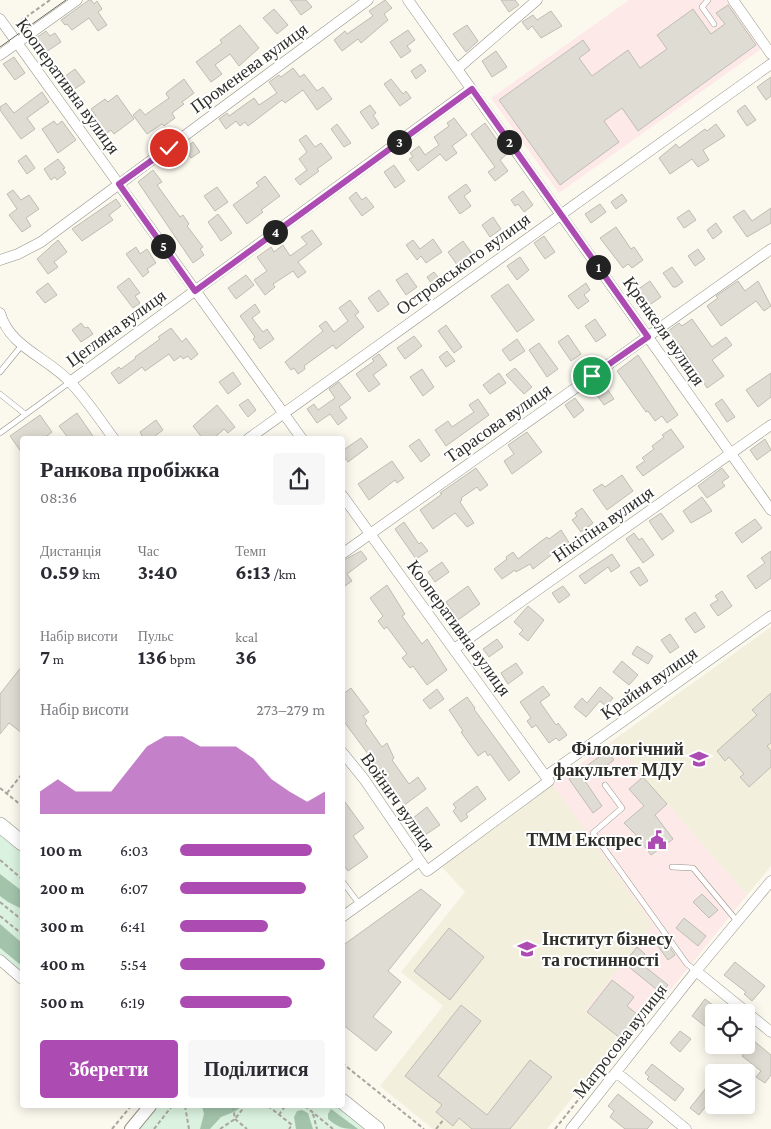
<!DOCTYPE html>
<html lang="uk">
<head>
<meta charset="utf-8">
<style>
	:root { --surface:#fff; --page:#f7f7f7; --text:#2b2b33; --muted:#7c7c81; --accent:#ac4bb2 }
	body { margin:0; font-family:"Crimson Pro",serif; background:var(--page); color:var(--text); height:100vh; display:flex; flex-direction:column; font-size:19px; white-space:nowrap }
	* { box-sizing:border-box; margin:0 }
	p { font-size:16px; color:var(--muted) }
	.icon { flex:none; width:28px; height:28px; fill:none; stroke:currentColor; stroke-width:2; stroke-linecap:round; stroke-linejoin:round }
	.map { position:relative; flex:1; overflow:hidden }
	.drawer { position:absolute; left:20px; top:436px; width:325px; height:672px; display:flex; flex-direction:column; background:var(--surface); border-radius:5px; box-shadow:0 2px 12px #0003 }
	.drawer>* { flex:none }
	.fabs { position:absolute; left:705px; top:1004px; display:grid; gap:10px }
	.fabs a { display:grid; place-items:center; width:50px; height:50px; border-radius:5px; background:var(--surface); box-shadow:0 2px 12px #0003; font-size:25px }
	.pin { position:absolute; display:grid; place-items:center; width:42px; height:42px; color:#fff; margin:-21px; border:2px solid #fff; border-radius:50%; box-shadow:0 1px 5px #0007 }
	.km { position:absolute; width:25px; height:25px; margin:-12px; border-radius:50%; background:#222; color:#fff; font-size:14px; line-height:25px; text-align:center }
	.round { display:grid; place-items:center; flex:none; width:52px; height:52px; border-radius:5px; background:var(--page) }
	.headline { display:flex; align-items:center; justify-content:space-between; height:85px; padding:0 20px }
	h1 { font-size:22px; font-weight:700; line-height:38px }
	.figures { display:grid; grid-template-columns:repeat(3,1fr); gap:8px; height:85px; padding:5px 20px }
	.figures div { display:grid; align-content:center }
	.figures b { font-size:21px; font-weight:700 }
	.figures small { font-size:14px; font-weight:400 }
	.figures p { font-size:14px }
	.chart { height:140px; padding:10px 20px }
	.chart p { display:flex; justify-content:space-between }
	.chart svg { width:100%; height:90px; margin-top:5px; fill:var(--accent); opacity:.7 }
	.cta { display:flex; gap:10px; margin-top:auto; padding:10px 20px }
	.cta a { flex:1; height:58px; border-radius:5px; background:var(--accent); color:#fff; font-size:20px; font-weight:700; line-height:58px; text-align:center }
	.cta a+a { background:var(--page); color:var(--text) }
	ul { padding:0 20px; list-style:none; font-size:16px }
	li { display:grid; grid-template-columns:80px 60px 1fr; align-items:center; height:38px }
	li i { height:12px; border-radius:6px; background:var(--accent) }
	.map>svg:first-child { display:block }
</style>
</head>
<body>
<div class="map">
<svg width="771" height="1129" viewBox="0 0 771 1129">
	<rect width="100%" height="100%" fill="#fbf9ee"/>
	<!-- industrial -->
	<path fill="#fee9e9" d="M629 0H726L761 49 559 193 491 98Z
		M612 741 747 895 627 1044 585 1011 552 784Z"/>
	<!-- built -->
	<path fill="#f2efdd" d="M771 627V866L747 895 612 741Z
		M552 784 653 925 585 1011 620 1039 547 1129H433L380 1086 443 1006 401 972 465 892 441 866Z"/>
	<!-- green -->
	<path fill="#daf2df" d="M0 832 22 851V972L0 954Z
		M157 1106H340L368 1129H139Z"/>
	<!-- forest -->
	<path fill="#a3c4ab" d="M0 874 22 891V909L8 902 0 896Z
		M0 924 22 943V966L0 948Z
		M202 1106H242L236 1111 221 1117 210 1129H200L204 1114Z
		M331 1109 358 1129C344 1129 338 1128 328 1119V1114Z
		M297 1111 302 1110 308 1113 313 1129H296L294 1117Z"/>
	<!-- building -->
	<path fill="#dfddd3" stroke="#bfbdb3" d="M89 0H91L94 4 97 1 102 9 98 12 107 25 98 31 89 18 72 30 67 24 65 25 61 20Z
		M290 0H306L312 7 301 15Z
		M385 0 392 8 384 14 388 20 361 43 358 39 342 51 334 40 345 31 347 34 373 16 369 11Z
		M501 0H515L519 5 509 12Z
		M728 5 756 45 638 131 622 108 604 121 619 142 560 185 499 100 583 40 590 50 579 58 592 76 628 50 640 68 667 49 657 35 693 9 711 34 725 24 716 13Z
		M274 9 288 25 277 34 263 18Z
		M551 11 562 26 541 38 532 26 528 30 522 22 533 15 537 20Z
		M240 25 259 48 239 66 230 54 215 65 222 74 211 82 196 62 222 43 220 40Z
		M467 25 478 41 466 52 453 34Z
		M408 30 415 40 407 46 411 51 401 58 390 42Z
		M46 31 50 36 55 33 61 42 46 52 36 38Z
		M496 51 507 67 492 77 482 61Z
		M14 57 25 73 15 80 3 64Z
		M421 64 426 71 416 79 411 71Z
		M293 68 300 77 304 74 317 91 323 87 332 99 317 110 303 90 285 103 282 100 248 126 245 122 240 126 236 121 226 129 219 119 227 113 229 116 254 98 259 105 277 93 269 82 279 75 281 77Z
		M75 69 85 82 73 90 64 77Z
		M771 77V96L766 100 757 87Z
		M184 79 194 93 182 102 184 104 172 113 175 118 164 126 162 124 147 134 133 115 140 109 145 115 169 98 166 94 167 92Z
		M391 79 403 94 406 91 411 98 400 106 384 84Z
		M42 92 49 102 27 118 35 129 21 139 0 110V107L6 103 14 113Z
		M117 95 134 119 114 134 111 130 104 135 93 118 96 116 91 109 105 99 108 102Z
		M370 105 376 113 373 115 379 124 372 129 360 112Z
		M745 105 756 120 747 126 737 111Z
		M454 118 467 135 452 146 457 153 446 161 440 154 418 171 409 159 413 157 410 153 419 146 425 155 439 145 434 137 449 126 447 123Z
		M54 121 57 125 62 121 76 140 58 153 42 129Z
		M485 123 507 154 500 160 508 171 495 181 488 172 495 167 471 134Z
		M337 124 351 143 344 147 331 129Z
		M716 124 725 136 703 150 709 160 698 167 692 159 670 174 659 158 676 144 679 148 705 129 707 131Z
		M306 135 315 147 321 143 332 158 317 169 319 171 300 185 295 179 307 170 299 159 307 152 299 140Z
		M193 142 200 152 191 158 184 149Z
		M26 155 35 168 27 174 18 161Z
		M58 159 65 168 63 169 66 173 57 180 55 177 51 180 44 169Z
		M394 165 405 181 395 188 384 172Z
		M153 170 162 182 157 185 180 217 183 215 189 224 187 226 203 247 200 249 204 255 193 263 138 182Z
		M265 176 280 196 261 210 263 212 247 224 233 205 259 186 256 183Z
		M466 184 471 191 464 196 471 206 460 214 448 197Z
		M217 187 228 202 215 211 204 196Z
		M13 190 21 200 29 195 39 209 26 218 31 226 22 232 9 215 17 209 7 194Z
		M523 191 533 205 524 212 518 204 515 206 511 200Z
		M356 192 362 200 366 197 374 207 362 216 349 198Z
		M622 194 627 201 616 209 611 202Z
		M116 199 121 206 109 215 113 220 82 241 72 229Z
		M600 204 606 212 591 223 585 214Z
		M771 208V223L747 237 733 217 744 210 752 221Z
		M689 210 696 220 684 228 677 218Z
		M218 214 232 233 221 241 208 222Z
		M493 217 501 229 490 237 482 225Z
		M716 223 722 232 713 239 707 230Z
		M616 227 631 249 634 247 643 260 632 268 628 264 623 268 600 238Z
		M312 230 322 244 298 262 306 272 298 278 293 271 273 284 275 287 265 295 254 280 267 271 257 257 271 247 274 252 283 245 290 256 307 244 301 237Z
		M544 236 555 252 545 259 534 243Z
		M433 239 442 252 426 263 421 256 417 260 406 245 413 240 420 249Z
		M58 240 67 252 54 262 58 267 48 274 37 259Z
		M463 241 473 255 458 266 448 252Z
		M136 247 140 254 147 249 156 263 147 269 149 272 143 277 126 254Z
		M698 249 705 259 695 266 688 256Z
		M520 257 529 270 517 280 507 266Z
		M672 267 683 282 676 287H673L663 273Z
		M434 272 442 282 434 287 427 277Z
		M407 273 417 287 406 295 396 280Z
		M246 275 254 285 236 299 228 288Z
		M129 278 140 293 135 296 140 303 133 308 117 287Z
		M650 281 661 297 648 306 637 290Z
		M738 281 745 291 758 281 771 306 764 311 756 301 721 326 707 306 718 298 716 296Z
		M48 283 57 295 45 303 36 292Z
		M586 283 590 290 584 295 589 301 578 309 568 296Z
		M508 284 534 320 517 332 491 296Z
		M379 290 389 304 378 312 368 298Z
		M350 300 359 312 355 315 364 327 336 349 333 345 304 366 305 369 298 374 294 368 291 370 285 362 323 331 319 326 326 321 334 332 348 321 339 308Z
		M255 304 260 312 252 318 263 332 267 329 274 339 260 349 253 339 255 337 240 316Z
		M595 319 606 335 596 342 585 326Z
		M692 319 712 347 726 337 732 345 712 360 724 376 707 388 681 346 678 349 667 332 679 323 682 326Z
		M81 323 85 328 88 327 93 334 81 342 72 330Z
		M446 325 462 347 454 353 438 331Z
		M171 328 182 342 186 338 198 354 191 360 188 356 183 359 181 356 174 361 169 354 145 371 142 367 119 384 111 373 119 367 121 369 136 358 135 357 160 339 158 337Z
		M568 335 581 354 571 361 558 342Z
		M414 336 422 346 405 359 397 348Z
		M517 339 525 351 510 361 502 350Z
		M539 343 558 369 547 377 529 350Z
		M447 351 455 361 446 367 439 357Z
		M379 354 387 365 373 375 380 384 369 392 356 374 374 361 372 359Z
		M638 355 678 415 667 423 662 416 655 421 648 411 646 412 617 371Z
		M515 368 532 387 524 394 506 375Z
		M422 369 434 387 423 396 410 377Z
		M233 372 241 384 228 394 219 382Z
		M499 373 506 383 490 394 483 385Z
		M771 373V397L758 407 746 390Z
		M601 380 614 399 604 405 591 387Z
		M339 382 351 398 339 407 347 418 338 425 330 414 317 423 307 409 314 404 318 410 335 398 329 389Z
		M575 398 584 410 574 418 565 405Z
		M248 399 256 410 248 417 239 405Z
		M478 399 489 415 446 446 435 430 448 421 452 427 474 412 469 405Z
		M722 399 735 417 727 422 715 404Z
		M217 405 235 427 228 433 224 429 213 439H203L193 426Z
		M77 413 95 439H69L59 426Z
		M40 415 52 432 43 439H22V453L10 436Z
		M156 420 163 430 151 439H144L140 432Z
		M671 429 684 447 643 476 636 467 645 461 642 458 654 449 652 446 664 437 662 435Z
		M527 432 542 452 512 474 504 461 514 454 508 445Z
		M361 438 368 447 348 462 342 454V451Z
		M419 439 430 455 421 462 409 446Z
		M765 439 771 450 757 460 750 450Z
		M392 461 404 478 397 483 395 480 369 500 358 484Z
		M476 468 488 485 480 491 477 487 461 498 462 500 460 502 474 523 467 527 455 513 433 529 420 510 442 494 440 493Z
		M722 468 729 477 722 482 725 486 707 498 698 486Z
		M622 475 633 491 607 510 593 490 602 484 605 487Z
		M702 497 712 511 691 523 683 511Z
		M582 508 593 523 581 532 572 520 577 516 575 513Z
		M661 513 674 531 662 540 649 521Z
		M755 519 762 528 742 543 735 533Z
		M404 522 419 544 421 542 428 551 416 559 395 529Z
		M561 530 570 544 560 551 559 549 533 569 530 564 516 572 515 570 502 579 494 569 507 559 506 557 513 552 518 559 540 542 547 537 549 539Z
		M634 533 639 540 642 538 654 555 643 563 626 539Z
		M361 551 367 559 347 574 352 581 342 588V561Z
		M771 551V578L756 589 747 576 765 563 761 558Z
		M612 554 620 566 611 572 608 567 585 584 579 576Z
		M442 562 449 572 435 582 428 572Z
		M639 567 648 581 640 586 630 572Z
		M387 585 405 614 402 616 422 644 427 639 447 670 427 685 413 666 410 668 402 658 407 654 387 627 384 629 378 621 383 616 370 598Z
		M468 586 480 604 458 620 446 602Z
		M563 586 570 595 559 603 552 593Z
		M722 591 732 606 718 616 710 605 718 600 715 596Z
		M528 606 544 620 528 641 519 634 523 630 514 622Z
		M695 612 705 627 695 633 685 619Z
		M670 634 679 647 670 653 661 640Z
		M497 639 503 647 489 657 483 649Z
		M637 646 653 656 648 664 632 654Z
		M622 661 638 675 629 685 613 672Z
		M516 663 523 673 508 684 501 673Z
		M22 666V733L9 723 0 734V694Z
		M543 686 550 695 540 702 556 725 558 723 567 735 559 741 556 738 549 743 536 725 532 728 527 721 531 718 520 702Z
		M600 687 613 698 606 706 600 701 586 717 574 707 582 698 587 703Z
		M351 688 369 712 363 716 367 721 365 723 382 747 387 743 394 758 392 760 409 784 418 777 426 789 403 806 381 776 383 774 342 719V695Z
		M437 689 444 699 430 709 423 700Z
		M771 693V743L767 746 771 751V767L749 787 740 777 744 774 729 757 725 761 717 751 757 715 752 710Z
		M467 697 475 708 474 709 520 772 509 781 490 754 488 756 485 751 478 756 461 732 463 731 449 710Z
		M607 751 614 760 585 781 602 806 593 813 569 779Z
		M643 777 667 804 655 815 673 839 651 855 636 835 624 823 644 806 629 789Z
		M477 786 486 799 466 814 468 817 461 822 453 811 456 808 453 804Z
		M342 798 364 828 353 836 368 857 348 871 342 863Z
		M427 807 440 825 425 835 413 818Z
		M421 889 441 905 388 971 401 982 373 1017 392 1032 376 1051 342 1024V946Z
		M702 894 718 910 709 918 693 902Z
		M684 918 706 936 698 946 676 928Z
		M449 928 484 957 450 1000 414 971Z
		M662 936 675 955 668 960 655 942Z
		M637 947 645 954 639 962 668 985 661 993 624 963Z
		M735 962 765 986 752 1001 744 994 746 992 724 975Z
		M612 980 634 997 627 1006 643 1019 625 1042 587 1012Z
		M705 999 714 1006V1033L692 1016Z
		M461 1005 481 1021 438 1076 487 1115 530 1060 552 1077 510 1129H472L459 1118 453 1126 436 1112 442 1105 405 1076Z
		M680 1031 691 1039 680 1052 670 1043Z
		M754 1041 771 1055V1075L765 1083 756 1077 761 1071 742 1056Z
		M652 1064 684 1089 675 1101 647 1079 649 1077 645 1073Z
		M706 1088 714 1096 699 1115 690 1108Z
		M618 1094 653 1122 647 1129H625L610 1117 614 1111 608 1106Z"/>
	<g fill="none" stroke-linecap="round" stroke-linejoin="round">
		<!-- service casing -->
		<g stroke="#949389" stroke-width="6">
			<path id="service" d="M708 0 702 7 714 24
				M0 372 22 345
				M0 394 25 414
				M0 433 70 382
				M605 785 622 808 593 833 687 964 696 971
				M672 867 693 868 737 921
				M342 881 360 905"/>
		</g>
		<!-- minor casing -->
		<g stroke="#949389" stroke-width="11">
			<path id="minor" d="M408 0 771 510
				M733 0 771 54
				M0 19 302 439
				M0 55 77 0
				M457 69 537 0
				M0 260 18 254 41 242 368 0
				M0 313C10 348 49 358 71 383 87 400 100 420 114 439
				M70 382 471 89
				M248 439 771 64
				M342 495 549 781 427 871 364 779 342 752
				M342 554 771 249
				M454 649 771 425
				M546 776 771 616
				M342 917 420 861
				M0 960 22 979
				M696 971 771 1032
				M616 1072 686 1129
				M571 1129 696 971 771 881"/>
		</g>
		<!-- tertiary casing -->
		<g stroke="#949389" stroke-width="14">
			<path id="tertiary" d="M131 1129 150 1106"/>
		</g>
		<!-- secondary casing -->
		<g stroke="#949389" stroke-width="16">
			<path id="secondary" d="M0 825 22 843
				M342 1101 377 1129"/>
		</g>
		<!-- path -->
		<path stroke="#a8a69e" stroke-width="2" stroke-dasharray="4 2.5" stroke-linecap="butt" d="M15 25 50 0
			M0 788 22 806
			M7 793 22 774
			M0 860 22 879
			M0 902 22 920
			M0 916 22 934
			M342 1063 424 1129
			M185 1106 189 1129
			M233 1106 235 1119 247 1129
			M268 1106 292 1125 289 1129
			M305 1106 333 1129
			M313 1114 317 1129
			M279 1115 285 1106
			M112 1129 131 1106
			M154 1129 172 1106
			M220 1129 235 1119 245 1106
			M436 1129 444 1119
			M555 1129 622 1045"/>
		<!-- service -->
		<use href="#service" stroke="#fff" stroke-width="5"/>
		<!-- minor -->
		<use href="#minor" stroke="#fff" stroke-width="10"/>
		<!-- tertiary -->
		<use href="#tertiary" stroke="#fff" stroke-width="12"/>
		<!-- secondary -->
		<use href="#secondary" stroke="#fff" stroke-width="15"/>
		<!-- tram -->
		<path stroke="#666660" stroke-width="1" d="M0 47 66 0"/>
	</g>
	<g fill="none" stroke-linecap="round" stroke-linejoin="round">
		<!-- route casing -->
		<g stroke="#fff" stroke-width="10">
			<path id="route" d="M169 148 119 184 195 291 472 89 648 337 592 376"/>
		</g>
		<!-- route -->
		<use href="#route" stroke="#ac4bb2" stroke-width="6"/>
	</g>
	<!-- icons -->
	<defs>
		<g id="university-bare" transform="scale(1.5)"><path d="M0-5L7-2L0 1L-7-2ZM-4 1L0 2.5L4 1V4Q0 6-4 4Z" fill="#ac4bb2" stroke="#fff" stroke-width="2.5" paint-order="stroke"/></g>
		<g id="civic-bare" transform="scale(1.5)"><path d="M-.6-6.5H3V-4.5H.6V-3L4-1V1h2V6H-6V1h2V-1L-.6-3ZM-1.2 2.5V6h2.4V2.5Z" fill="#ac4bb2" stroke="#fff" stroke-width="2.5" paint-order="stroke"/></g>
	</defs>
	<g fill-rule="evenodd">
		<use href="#university-bare" x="699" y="759"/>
		<use href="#civic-bare" x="657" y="840"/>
		<use href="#university-bare" x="527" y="949"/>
	</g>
	<g text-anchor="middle" stroke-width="4" stroke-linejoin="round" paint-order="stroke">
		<!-- street labels -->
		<g font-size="18" fill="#2e2e2a" stroke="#fff">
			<text transform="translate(249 68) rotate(-36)" y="6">Променева вулиця</text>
			<text transform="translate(68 86) rotate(54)" y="6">Кооперативна вулиця</text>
			<text transform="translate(463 264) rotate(-36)" y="6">Островського вулиця</text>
			<text transform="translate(116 328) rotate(-36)" y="6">Цегляна вулиця</text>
			<text transform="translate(664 331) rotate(55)" y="6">Кренкеля вулиця</text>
			<text transform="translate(498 423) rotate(-35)" y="6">Тарасова вулиця</text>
			<text transform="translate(603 524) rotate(-35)" y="6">Нікітіна вулиця</text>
			<text transform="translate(459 628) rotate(54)" y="6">Кооперативна вулиця</text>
			<text transform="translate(649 683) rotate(-35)" y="6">Крайня вулиця</text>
			<text transform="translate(398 802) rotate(55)" y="6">Войнич вулиця</text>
			<text transform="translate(620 1041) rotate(-52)" y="6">Матросова вулиця</text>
		</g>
		<!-- poi labels -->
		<g font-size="18" font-weight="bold" fill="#2e2e2a" stroke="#fff" text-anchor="end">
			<text x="684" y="755">Філологічний<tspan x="684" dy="21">факультет МДУ</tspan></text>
			<text x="642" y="846">ТММ Експрес</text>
			<text x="542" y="945" text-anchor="start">Інститут бізнесу<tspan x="542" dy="21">та гостинності</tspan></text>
		</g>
	</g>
</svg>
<div class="fabs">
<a><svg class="icon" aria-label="locate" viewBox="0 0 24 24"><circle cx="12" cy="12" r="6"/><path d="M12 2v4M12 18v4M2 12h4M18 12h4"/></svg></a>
<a><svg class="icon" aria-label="layers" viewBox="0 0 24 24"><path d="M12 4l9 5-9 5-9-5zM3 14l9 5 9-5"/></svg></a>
</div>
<div class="pin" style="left:592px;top:376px;background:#1e9e55"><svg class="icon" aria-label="arrive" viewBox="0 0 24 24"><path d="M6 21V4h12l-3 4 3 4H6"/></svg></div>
<div class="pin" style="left:169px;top:148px;background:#d93025"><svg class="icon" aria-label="check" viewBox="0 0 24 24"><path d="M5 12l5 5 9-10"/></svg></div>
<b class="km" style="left:598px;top:267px">1</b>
<b class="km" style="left:509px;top:142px">2</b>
<b class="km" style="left:399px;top:142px">3</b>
<b class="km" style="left:275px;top:232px">4</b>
<b class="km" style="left:163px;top:246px">5</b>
<section class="drawer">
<div class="headline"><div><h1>Ранкова пробіжка</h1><p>08:36</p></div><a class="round"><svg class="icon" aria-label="share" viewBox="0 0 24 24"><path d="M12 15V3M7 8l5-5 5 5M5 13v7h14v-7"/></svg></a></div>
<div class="figures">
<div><p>Дистанція</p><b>0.59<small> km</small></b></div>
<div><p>Час</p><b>3:40</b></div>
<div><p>Темп</p><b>6:13<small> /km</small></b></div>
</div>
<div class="figures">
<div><p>Набір висоти</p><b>7<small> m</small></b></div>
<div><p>Пульс</p><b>136<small> bpm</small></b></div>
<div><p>kcal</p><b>36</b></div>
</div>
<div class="chart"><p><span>Набір висоти</span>273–279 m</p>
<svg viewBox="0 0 160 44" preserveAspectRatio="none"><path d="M0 44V33L10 27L20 33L30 33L40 33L50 22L60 11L70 6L80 6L90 11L100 11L110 11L120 17L130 27L140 33L150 38L160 33V44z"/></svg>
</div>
<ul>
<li><b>100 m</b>6:03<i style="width:91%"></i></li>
<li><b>200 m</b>6:07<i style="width:87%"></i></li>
<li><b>300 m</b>6:41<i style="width:61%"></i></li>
<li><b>400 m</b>5:54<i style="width:100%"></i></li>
<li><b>500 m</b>6:19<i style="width:77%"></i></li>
</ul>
<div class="cta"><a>Зберегти</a><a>Поділитися</a></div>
</section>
</div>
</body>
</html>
